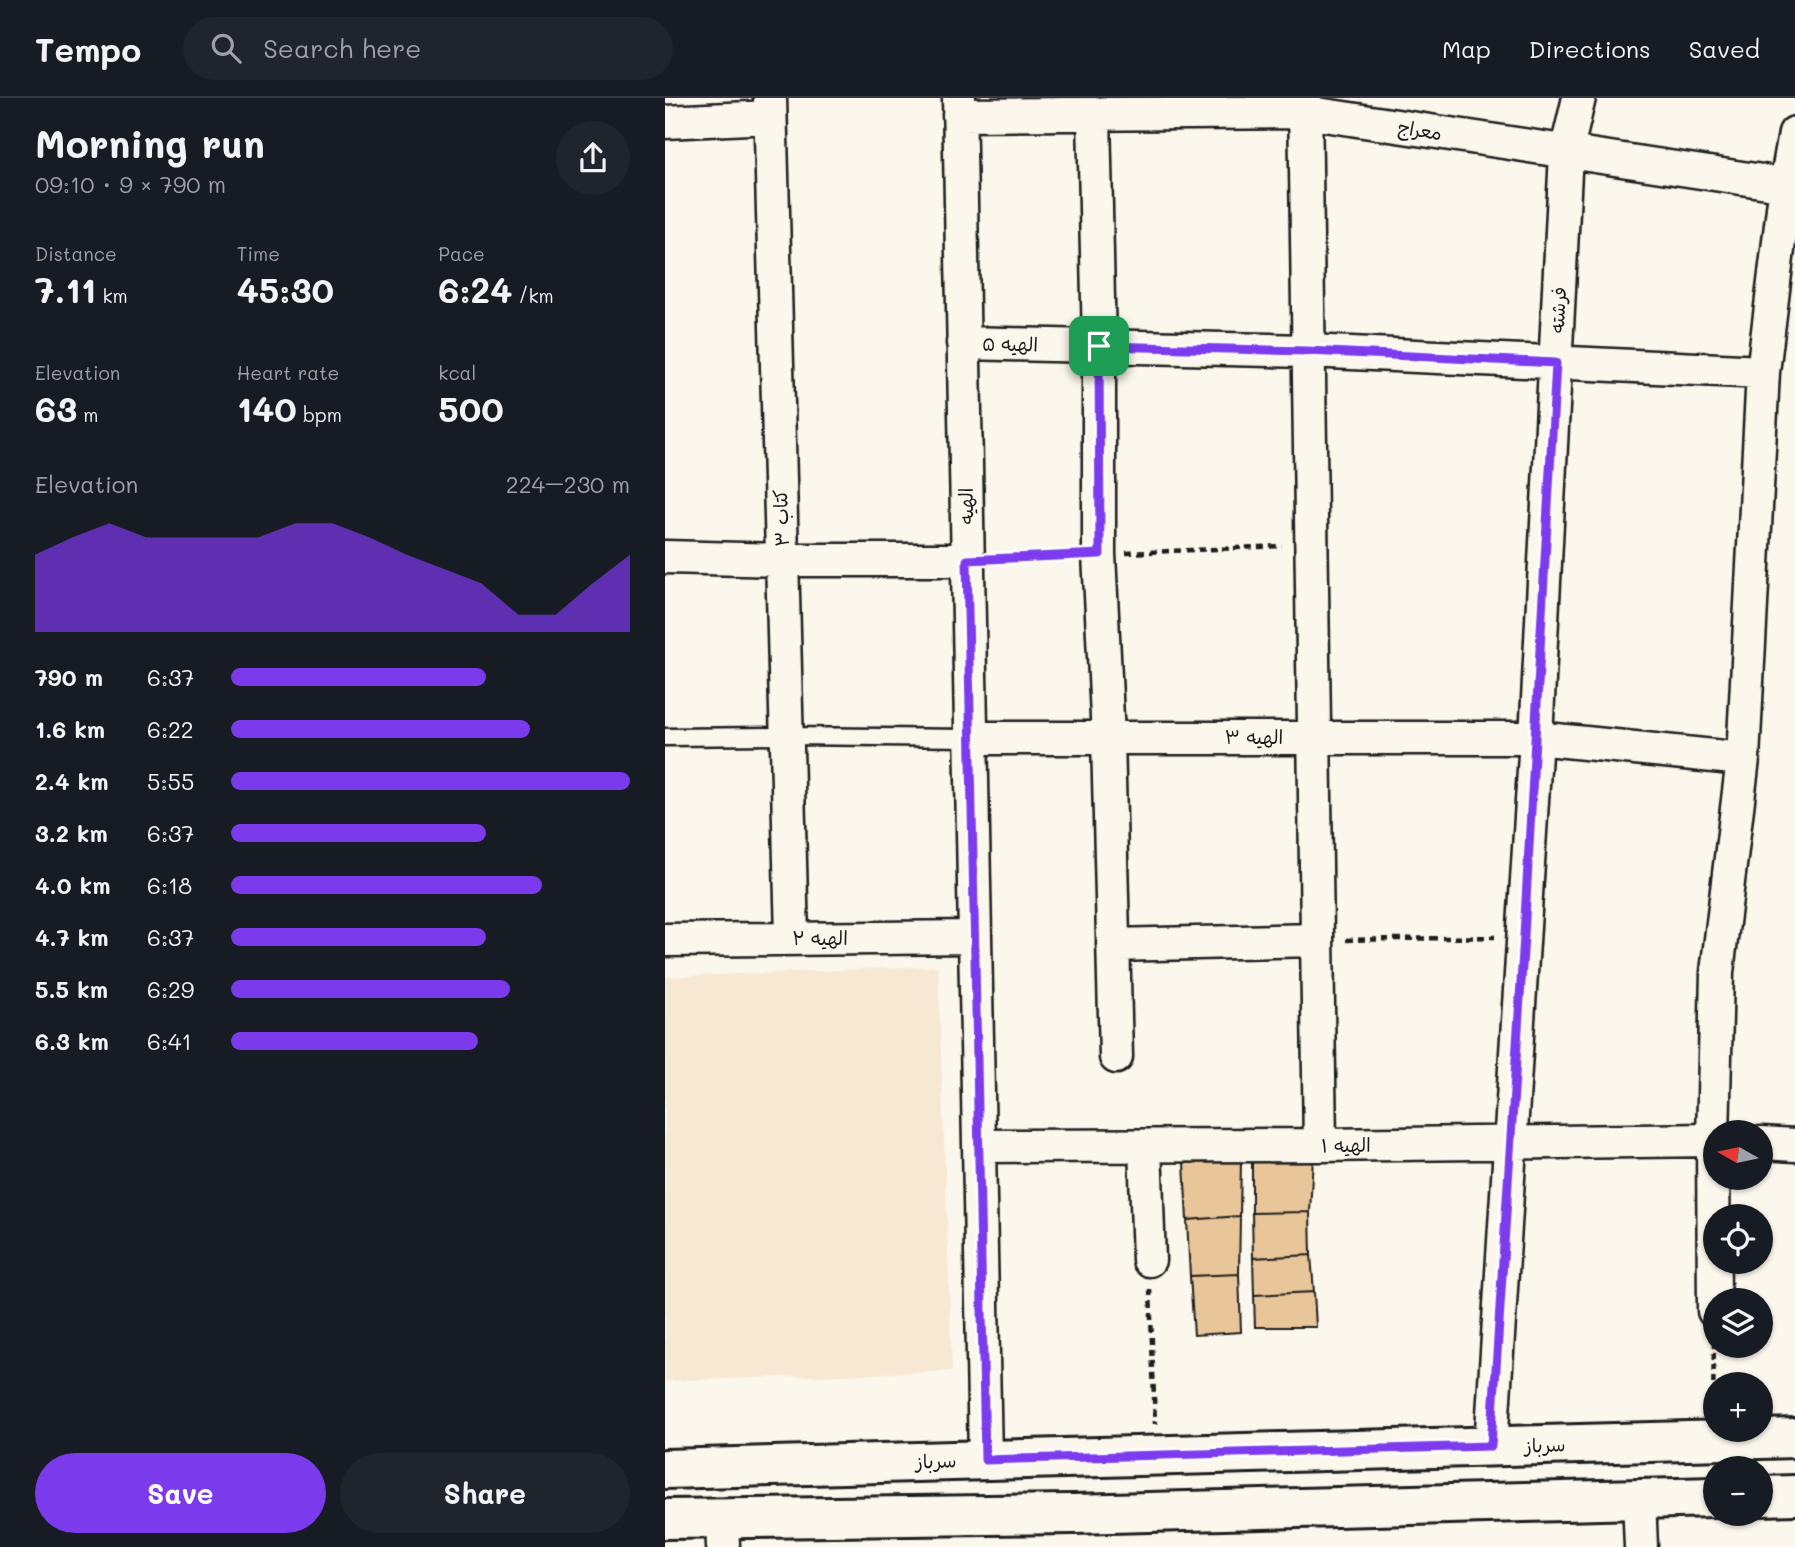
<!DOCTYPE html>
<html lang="en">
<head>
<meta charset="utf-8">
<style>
	:root { --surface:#171b24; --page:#20242c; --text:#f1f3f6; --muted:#9ea1a6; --line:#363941; --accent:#7c3aed }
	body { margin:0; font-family:Mali,"Playpen Sans Arabic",sans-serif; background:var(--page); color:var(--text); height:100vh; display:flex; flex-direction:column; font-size:26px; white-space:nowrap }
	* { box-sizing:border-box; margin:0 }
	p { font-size:23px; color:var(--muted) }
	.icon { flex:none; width:38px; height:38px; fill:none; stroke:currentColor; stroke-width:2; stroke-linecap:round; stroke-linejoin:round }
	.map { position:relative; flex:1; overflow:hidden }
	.side { display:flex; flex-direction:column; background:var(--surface); width:665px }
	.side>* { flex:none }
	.needle { width:46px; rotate:279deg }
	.controls { position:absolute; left:1038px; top:1022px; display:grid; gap:14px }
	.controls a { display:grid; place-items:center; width:70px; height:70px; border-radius:50%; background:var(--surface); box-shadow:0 2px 5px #0004; font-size:35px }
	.pin { position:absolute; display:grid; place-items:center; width:60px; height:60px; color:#fff; margin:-30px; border-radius:14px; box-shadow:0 4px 10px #0006 }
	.round { display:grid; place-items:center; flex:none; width:74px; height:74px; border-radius:37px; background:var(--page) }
	.headline { display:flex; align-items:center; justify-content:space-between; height:119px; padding:0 35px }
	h1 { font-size:38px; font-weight:800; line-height:52px }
	.stats { display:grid; grid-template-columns:repeat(3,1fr); gap:10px; height:119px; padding:7px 35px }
	.stats div { display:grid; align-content:center }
	.stats b { font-size:35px; font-weight:800 }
	.stats small { font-size:19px; font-weight:400 }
	.stats p { font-size:19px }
	.chart { height:196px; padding:14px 35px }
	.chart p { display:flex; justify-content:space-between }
	.chart svg { width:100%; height:126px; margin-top:7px; fill:var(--accent); opacity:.7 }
	.button { display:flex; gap:14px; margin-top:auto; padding:14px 35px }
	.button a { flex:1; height:80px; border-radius:42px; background:var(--accent); color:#fff; font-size:28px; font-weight:800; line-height:80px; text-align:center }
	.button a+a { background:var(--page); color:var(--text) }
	ul { padding:0 35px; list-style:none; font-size:23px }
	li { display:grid; grid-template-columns:112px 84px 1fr; align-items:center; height:52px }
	li i { height:18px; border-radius:9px; background:var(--accent) }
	header { display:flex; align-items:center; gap:42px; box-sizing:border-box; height:98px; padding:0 35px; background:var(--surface); border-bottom:2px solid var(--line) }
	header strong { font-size:33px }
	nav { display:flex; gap:38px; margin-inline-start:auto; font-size:24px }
	.search { width:490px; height:63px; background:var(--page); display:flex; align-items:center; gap:18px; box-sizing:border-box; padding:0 24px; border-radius:38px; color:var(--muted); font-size:26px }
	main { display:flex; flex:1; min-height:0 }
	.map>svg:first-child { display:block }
</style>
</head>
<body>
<header>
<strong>Tempo</strong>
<div class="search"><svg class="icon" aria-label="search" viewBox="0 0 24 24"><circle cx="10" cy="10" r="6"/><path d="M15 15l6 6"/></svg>Search here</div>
<nav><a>Map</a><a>Directions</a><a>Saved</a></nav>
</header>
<main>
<section class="side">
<div class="headline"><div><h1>Morning run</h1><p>09:10 · 9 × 790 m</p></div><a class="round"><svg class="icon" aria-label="share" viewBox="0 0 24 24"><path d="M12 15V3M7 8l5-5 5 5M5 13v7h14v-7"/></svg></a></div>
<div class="stats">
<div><p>Distance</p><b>7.11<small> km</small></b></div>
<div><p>Time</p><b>45:30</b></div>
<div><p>Pace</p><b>6:24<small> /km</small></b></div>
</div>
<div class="stats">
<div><p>Elevation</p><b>63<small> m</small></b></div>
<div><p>Heart rate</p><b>140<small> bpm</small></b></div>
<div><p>kcal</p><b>500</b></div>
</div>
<div class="chart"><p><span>Elevation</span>224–230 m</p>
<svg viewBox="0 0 160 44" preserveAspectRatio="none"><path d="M0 44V17L10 11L20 6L30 11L40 11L50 11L60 11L70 6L80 6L90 11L100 17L110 22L120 27L130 38L140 38L150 27L160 17V44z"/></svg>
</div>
<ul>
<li><b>790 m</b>6:37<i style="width:64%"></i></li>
<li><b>1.6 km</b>6:22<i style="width:75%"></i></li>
<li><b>2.4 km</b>5:55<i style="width:100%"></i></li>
<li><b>3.2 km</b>6:37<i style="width:64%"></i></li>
<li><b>4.0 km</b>6:18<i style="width:78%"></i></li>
<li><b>4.7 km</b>6:37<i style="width:64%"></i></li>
<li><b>5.5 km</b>6:29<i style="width:70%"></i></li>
<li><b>6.3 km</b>6:41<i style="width:62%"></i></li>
</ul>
<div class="button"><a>Save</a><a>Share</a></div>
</section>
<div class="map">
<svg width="1130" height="1449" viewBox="0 0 1130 1449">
	<rect width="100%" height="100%" fill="#fbf7ec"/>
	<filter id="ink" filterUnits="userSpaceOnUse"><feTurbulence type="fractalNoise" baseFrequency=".0143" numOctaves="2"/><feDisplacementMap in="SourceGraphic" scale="14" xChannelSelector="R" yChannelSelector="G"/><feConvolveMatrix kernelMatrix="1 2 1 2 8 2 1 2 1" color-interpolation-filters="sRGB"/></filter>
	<g filter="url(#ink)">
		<!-- built -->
		<path fill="#f6e8d3" d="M273 868 287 1273 0 1283V879Z"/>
		<!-- building -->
		<path fill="#e9c69a" stroke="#1c1c1c" stroke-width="2" d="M648 1059 645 1114 587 1115V1061Z
			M576 1061 575 1118 522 1122 519 1065Z
			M645 1114 646 1157 588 1160 587 1115Z
			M575 1118 574 1176 525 1178 522 1122Z
			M646 1157 649 1194 589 1197 588 1160Z
			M574 1176 576 1234 529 1237 525 1178Z
			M649 1194 651 1229H590L589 1197Z"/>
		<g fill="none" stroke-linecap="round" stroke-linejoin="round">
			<!-- service casing -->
			<g stroke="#1c1c1c" stroke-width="21">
				<path id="service" d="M0 639 122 638 306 640"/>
			</g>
			<!-- minor casing -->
			<g stroke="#1c1c1c" stroke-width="37">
				<path id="minor" d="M105 0 127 840
					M294 0 320 1362
					M640 0 655 1047
					M294 17 639 14 1130 88
					M429 17 434 248V456L443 640 451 959
					M0 24 105 19
					M298 245 643 253 1098 274
					M0 459 117 462H302
					M306 640H871L1078 661
					M0 842 310 839
					M448 847 652 842
					M1096 1045 1130 1047
					M314 1048 655 1047 1050 1042
					M480 1048 484 1162
					M1049 1213 1048 1041 1052 874 1078 661 1098 274 1121 86 1130 35
					M826 1348 871 640 901 55 914 0
					M974 1400 976 1449
					M57 1420 58 1449"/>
			</g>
			<!-- tertiary casing -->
			<g stroke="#1c1c1c" stroke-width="44">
				<path id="tertiary" d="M0 1371 1130 1340
					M1096 1398 1130 1397
					M0 1421 409 1416 1050 1399"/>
			</g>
			<!-- path -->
			<path stroke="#1c1c1c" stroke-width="4.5" stroke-dasharray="7 5" stroke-linecap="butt" d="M461 455 617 448
				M332 460 407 457
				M681 842 830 839
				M485 1191 490 1326
				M1048 1310 1049 1242"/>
			<!-- service -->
			<use href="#service" stroke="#fbf7ec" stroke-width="16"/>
			<!-- minor -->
			<use href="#minor" stroke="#fbf7ec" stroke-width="32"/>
			<!-- tertiary -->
			<use href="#tertiary" stroke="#fbf7ec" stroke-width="38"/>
		</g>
	</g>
	<g fill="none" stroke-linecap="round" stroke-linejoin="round" filter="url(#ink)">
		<!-- route casing -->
		<g stroke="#fff" stroke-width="14">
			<path id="route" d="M434 248 643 253 891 265 859 838 826 1348 320 1362 302 462 435 456Z"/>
		</g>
		<!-- route -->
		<use href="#route" stroke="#7c3aed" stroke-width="9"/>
	</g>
	<g text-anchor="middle" stroke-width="5" stroke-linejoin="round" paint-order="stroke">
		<!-- street labels -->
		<g font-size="19" fill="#1c1c1c" stroke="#fbf7ec">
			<text transform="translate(755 32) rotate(9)" y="7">معراج</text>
			<text transform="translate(893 212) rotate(-87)" y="7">فرشته</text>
			<text transform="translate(345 246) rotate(1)" y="7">الهیه ۵</text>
			<text transform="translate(301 408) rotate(-91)" y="7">الهیه</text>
			<text transform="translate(116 420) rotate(-92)" y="7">کتاب ۳</text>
			<text x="589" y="646">الهیه ۳</text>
			<text x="155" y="847">الهیه ۲</text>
			<text transform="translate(681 1047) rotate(-1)" y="7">الهیه ۱</text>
			<text transform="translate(880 1347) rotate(-2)" y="7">سرباز</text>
			<text transform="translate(271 1363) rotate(-2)" y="7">سرباز</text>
		</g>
	</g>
</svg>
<div class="controls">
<a><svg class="needle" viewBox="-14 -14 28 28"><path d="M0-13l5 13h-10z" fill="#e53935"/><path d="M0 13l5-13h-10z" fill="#9ea1a6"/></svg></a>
<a><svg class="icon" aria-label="locate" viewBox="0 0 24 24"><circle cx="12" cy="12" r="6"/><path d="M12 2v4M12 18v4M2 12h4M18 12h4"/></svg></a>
<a><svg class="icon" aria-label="layers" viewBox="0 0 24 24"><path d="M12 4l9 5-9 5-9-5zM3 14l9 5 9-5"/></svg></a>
<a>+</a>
<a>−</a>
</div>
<div class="pin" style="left:434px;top:248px;background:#1e9e55"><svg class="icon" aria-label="arrive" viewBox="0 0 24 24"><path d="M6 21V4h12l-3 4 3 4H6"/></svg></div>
</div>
</main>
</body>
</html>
